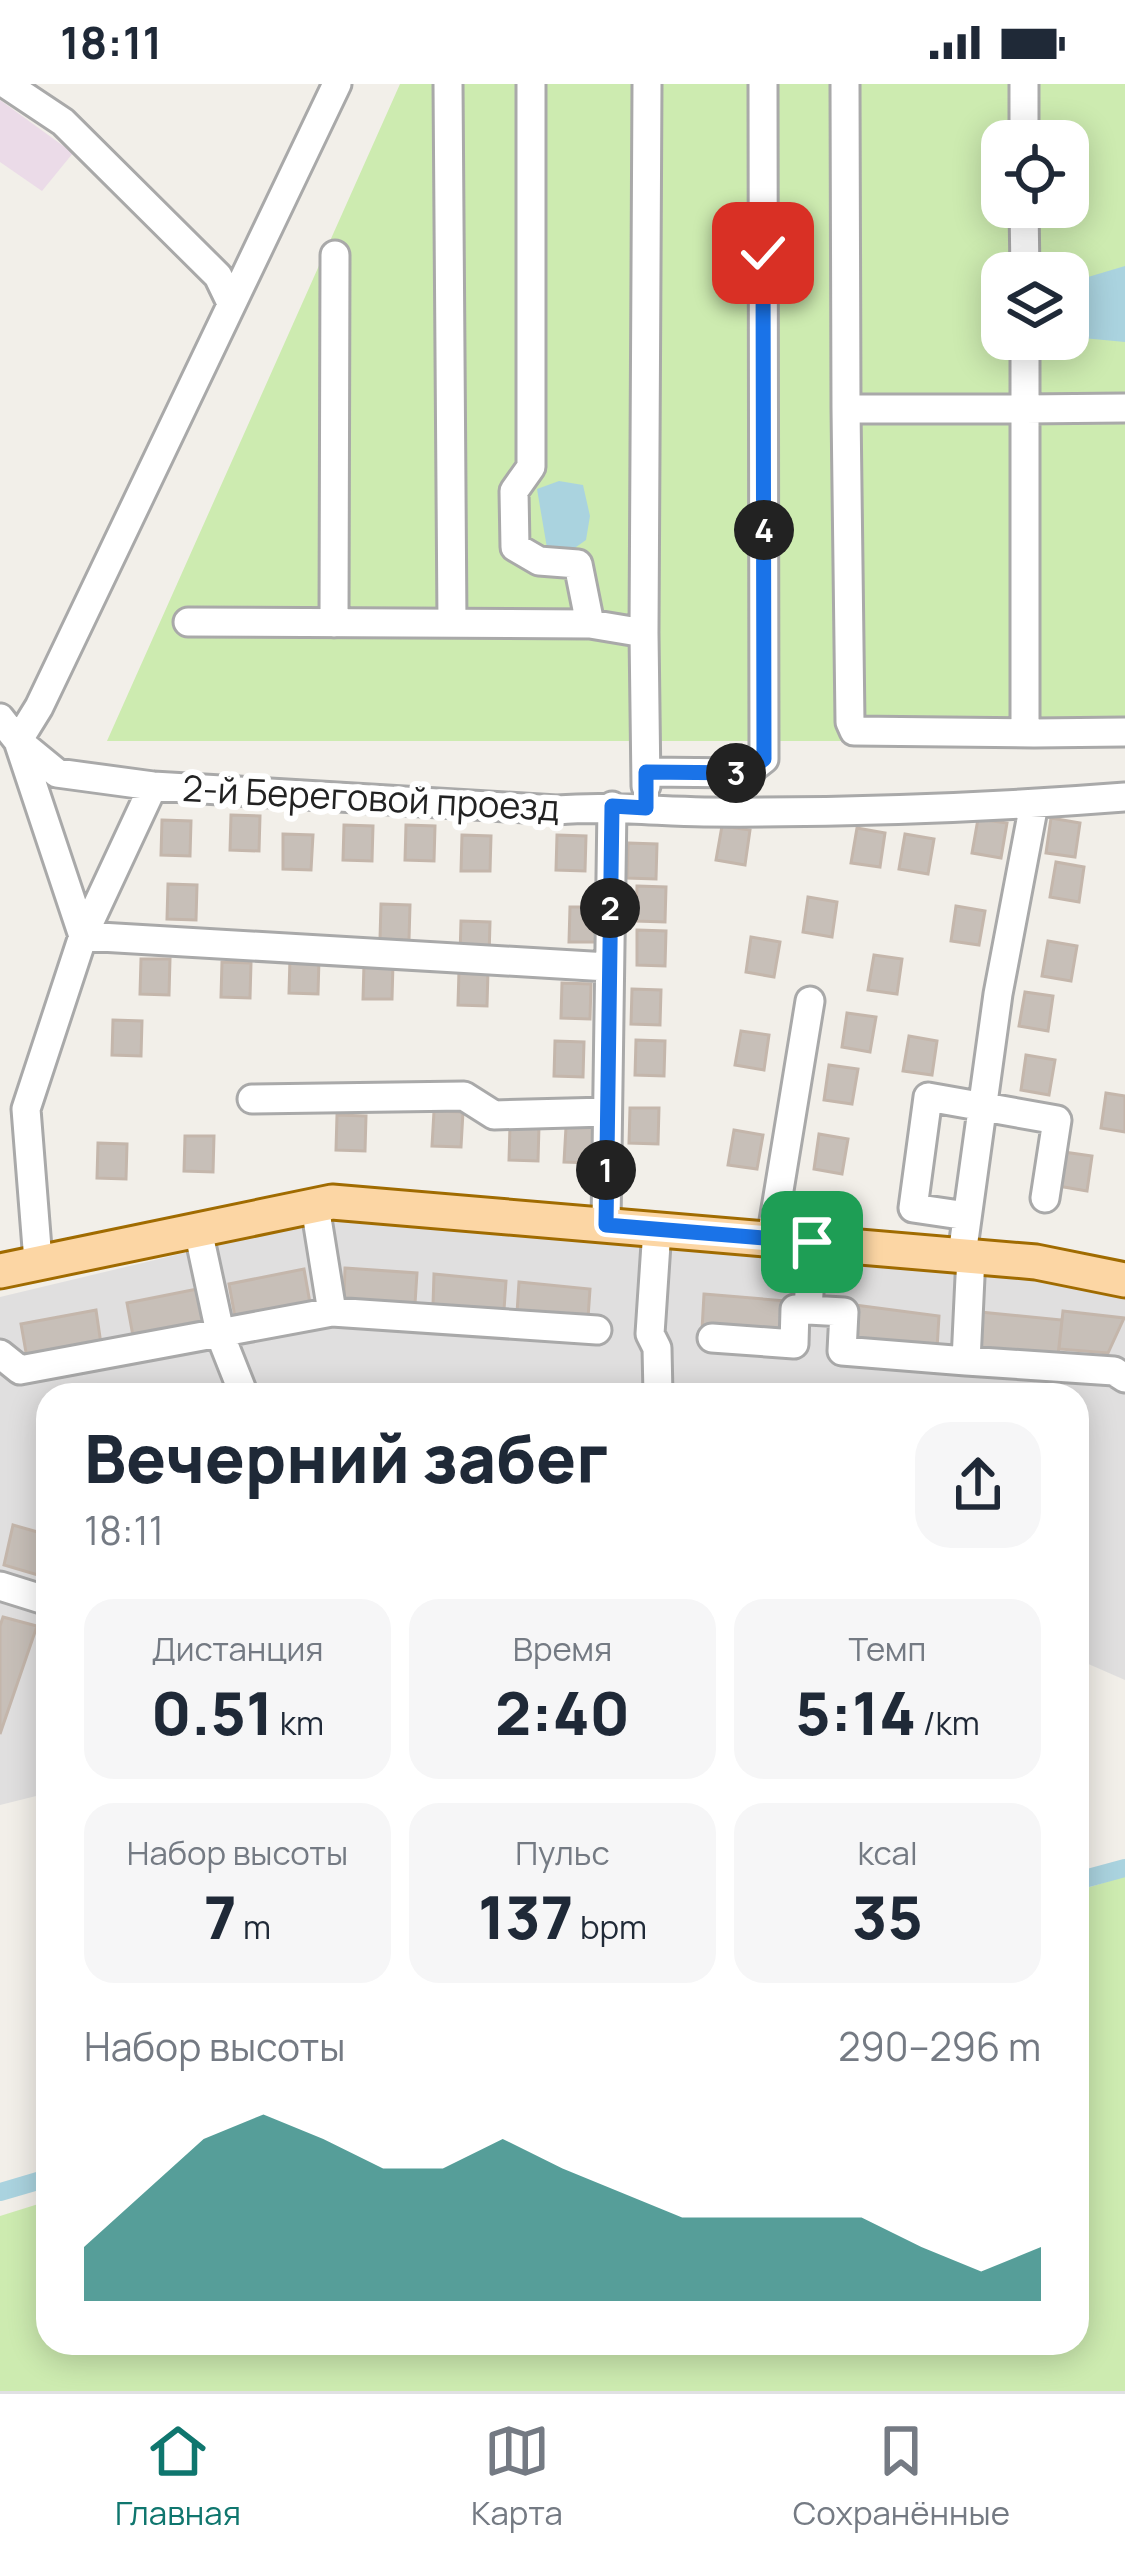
<!DOCTYPE html>
<html lang="ru">
<head>
<meta charset="utf-8">
<style>
	:root { --surface:#fff; --page:#f6f6f7; --text:#1f2937; --muted:#747a83; --line:#e0e1e3; --accent:#0f766e }
	body { margin:0; font-family:Manrope,sans-serif; background:var(--page); color:var(--text); height:100vh; display:flex; flex-direction:column; font-size:45px; white-space:nowrap }
	* { box-sizing:border-box; margin:0 }
	p { font-size:39px; color:var(--muted) }
	.icon { flex:none; width:66px; height:66px; fill:none; stroke:currentColor; stroke-width:2; stroke-linecap:round; stroke-linejoin:round }
	.map { position:relative; flex:1; overflow:hidden }
	.sheet { position:absolute; left:36px; top:1299px; width:1053px; height:972px; display:flex; flex-direction:column; background:var(--surface); border-radius:36px; box-shadow:0 6px 30px #0003 }
	.sheet>* { flex:none }
	.controls { position:absolute; left:981px; top:36px; display:grid; gap:24px }
	.controls a { display:grid; place-items:center; width:108px; height:108px; border-radius:24px; background:var(--surface); box-shadow:0 6px 30px #0003; font-size:60px }
	.pin { position:absolute; display:grid; place-items:center; width:102px; height:102px; color:#fff; margin:-51px; border-radius:24px; box-shadow:0 6px 18px #0006 }
	.km { position:absolute; width:60px; height:60px; margin:-30px; border-radius:50%; background:#222; color:#fff; font-size:33px; line-height:60px; text-align:center }
	.round { display:grid; place-items:center; flex:none; width:126px; height:126px; border-radius:36px; background:var(--page) }
	.overview { display:flex; align-items:center; justify-content:space-between; height:204px; padding:0 48px }
	h1 { font-size:66px; font-weight:800; line-height:90px }
	.stats { display:grid; grid-template-columns:repeat(3,1fr); gap:18px; height:204px; padding:12px 48px }
	.stats div { display:grid; align-content:center; border-radius:30px; background:var(--page); text-align:center }
	.stats b { font-size:60px; font-weight:800 }
	.stats small { font-size:33px; font-weight:400 }
	.stats p { font-size:33px }
	.chart { height:336px; padding:24px 48px }
	.chart p { display:flex; justify-content:space-between }
	.chart svg { width:100%; height:216px; margin-top:12px; fill:var(--accent); opacity:.7 }
	.status { display:flex; justify-content:space-between; align-items:center; height:84px; padding:0 60px; background:var(--surface); direction:ltr }
	.status svg { height:33px; fill:currentColor }
	.dock { display:flex; justify-content:space-around; align-items:center; height:168px; border-top:3px solid var(--line); background:var(--surface); font-size:33px; color:var(--muted) }
	.dock a { display:grid; justify-items:center; gap:6px }
	.dock .active { color:var(--accent) }
	.map>svg:first-child { display:block }
</style>
</head>
<body>
<div class="status"><b>18:11</b><svg viewBox="0 0 49 12"><path d="M0 12V9h3v3zM5 12V6h3v6zM10 12V3h3v9zM15 12V0h3v12zM26 1h20v11H26zM47 4h2v5h-2z"/></svg></div>
<div class="map">
<svg width="1125" height="2307" viewBox="0 0 1125 2307">
	<rect width="100%" height="100%" fill="#f2efe9"/>
	<!-- residential -->
	<path fill="#e0dfdf" d="M322 1136H400L1028 1185 1125 1209V1596L1077 1575V1311H48V1709L0 1721V1213Z"/>
	<!-- industrial -->
	<path fill="#ebdbe8" d="M0 16 73 69 42 107 0 78Z"/>
	<!-- grass -->
	<path fill="#cdebb0" fill-rule="evenodd" d="M400 0H1125V657H107ZM1002 57H1068V123H1002ZM1002 189H1068V255H1002Z
		M1125 1792V2307H0V2132L48 2117V2259H1077V1807Z"/>
	<!-- water -->
	<path fill="#aad3df" d="M1125 182V258L1072 253 1068 208 1078 196Z
		M559 397 583 401 590 432 586 456 569 468 547 464 537 405Z"/>
	<g fill="none" stroke-linecap="round" stroke-linejoin="round">
		<!-- canal -->
		<path stroke="#aad3df" stroke-width="18" d="M1077 1797 1125 1784
			M0 2108 48 2094"/>
	</g>
	<!-- building -->
	<path fill="#c7bfb8" stroke="#c4b6ab" stroke-width="3" d="M231 731 260 732 259 767 230 766Z
		M1051 734 1080 739 1075 773 1046 769Z
		M978 735 1007 739 1001 774 972 769Z
		M162 736 191 737 190 772 161 771Z
		M344 741 373 742 372 777 343 776Z
		M406 741 435 742 434 777 405 776Z
		M722 742 750 746 745 781 716 776Z
		M857 744 885 749 880 783 851 779Z
		M283 750 313 751 311 786 283 785Z
		M905 750 934 755 928 790 899 785Z
		M462 751 491 752 490 787H461Z
		M557 751 586 752 585 787 556 786Z
		M628 759 657 760 656 795 627 794Z
		M1056 778 1084 783 1079 818 1050 813Z
		M168 800 197 801 196 836 167 835Z
		M637 802 666 803 665 838 636 837Z
		M808 813 837 818 832 853 803 848Z
		M381 820 410 821 409 856 380 855Z
		M956 822 985 827 979 861 951 857Z
		M570 823H599L598 858H569Z
		M461 837 490 838 489 873 460 872Z
		M637 846 666 847 665 882 637 881Z
		M751 853 780 858 774 893 746 888Z
		M1048 857 1077 862 1071 897 1042 892Z
		M874 871 902 875 897 910 868 906Z
		M290 874 319 875 318 910 289 909Z
		M141 875H170L169 911 140 910Z
		M222 878 251 879 250 914 221 913Z
		M364 880H393L392 915H363Z
		M459 886 488 887 487 922 458 921Z
		M562 899 591 900 590 935 561 934Z
		M632 905 661 906 660 941 631 940Z
		M1025 908 1053 912 1048 947 1019 942Z
		M847 929 876 933 870 968 842 963Z
		M113 936 142 937 141 972 112 971Z
		M741 947 769 951 764 986 735 981Z
		M909 952 937 957 932 991 903 987Z
		M636 956 665 957 664 992 635 991Z
		M555 957 584 958 583 993 554 992Z
		M1026 971 1055 976 1049 1011 1021 1006Z
		M829 981 858 985 852 1020 824 1016Z
		M1106 1009 1125 1012V1048L1101 1044Z
		M630 1024H659L658 1060 629 1059Z
		M434 1027 463 1028 461 1063 432 1062Z
		M337 1031 366 1032 365 1067 336 1066Z
		M510 1041 539 1042 538 1077 509 1076Z
		M566 1043H595L593 1079 564 1078Z
		M734 1046 763 1051 757 1085 728 1081Z
		M819 1050 848 1055 842 1090 814 1085Z
		M185 1052H214L213 1088 184 1087Z
		M98 1059 127 1060 126 1095 97 1094Z
		M1064 1068 1092 1072 1087 1107 1058 1102Z
		M345 1184 417 1189 415 1220 344 1215Z
		M304 1185 310 1219 235 1233 229 1200Z
		M434 1190 506 1197 504 1226 433 1221Z
		M519 1198 590 1205 588 1234 517 1229Z
		M202 1204 207 1238 133 1252 127 1219Z
		M704 1210 787 1217 785 1251 702 1246Z
		M855 1221 939 1232 937 1265 854 1259Z
		M96 1226 101 1260 27 1274 21 1240Z
		M1063 1227 1124 1234 1108 1269 1059 1265Z
		M980 1228 1062 1236 1058 1271 977 1264Z
		M13 1441 48 1451V1494L4 1481Z
		M3 1533 37 1542 0 1650V1542Z"/>
	<g fill="none" stroke-linecap="round" stroke-linejoin="round">
		<!-- minor casing -->
		<g stroke="#a9a9a9" stroke-width="33">
			<path id="minor" d="M6 0 63 38 218 192 231 219
				M337 0 39 623 18 657 83 852 608 883
				M448 0 452 539
				M531 0V383L514 407 515 463 539 477 578 480 590 540
				M845 0 846 325
				M1024 0V57
				M1024 123 1025 189
				M1025 255V325H846L850 638 854 647 1034 649
				M1125 324 1025 325V641L1034 649 1125 648
				M188 538 590 540 644 549 646 702
				M334 539 335 171
				M644 549 647 0
				M0 634 18 657 57 689 153 702 557 726C607 722 654 727 704 728 844 729 986 724 1125 713
				M646 688 746 689 764 675 763 0
				M252 1015 464 1012 494 1031 607 1028
				M315 1122 332 1228 597 1246
				M967 1132 913 1124 928 1013 1057 1036 1045 1114
				M606 1140 612 722
				M657 1145 650 1250 657 1264 658 1311
				M198 1146 221 1253 244 1311
				M771 1155 810 917
				M962 1171 998 910 1034 720
				M971 1172 966 1277 1114 1287 1125 1294
				M38 1177 26 1025 83 852 153 702
				M808 1226 844 1228 842 1267 966 1277
				M712 1254 794 1260 795 1225 808 1226 812 1158
				M0 1270 20 1286 332 1228
				M0 1502 48 1517"/>
		</g>
		<!-- major casing -->
		<g stroke="#a06b00" stroke-width="39">
			<path id="major" d="M0 1187 332 1118 1036 1178 1125 1196"/>
		</g>
		<!-- minor -->
		<use href="#minor" stroke="#fff" stroke-width="27"/>
		<!-- major -->
		<use href="#major" stroke="#fcd6a4" stroke-width="33"/>
	</g>
	<g fill="none" stroke-linecap="round" stroke-linejoin="round">
		<!-- route casing -->
		<g stroke="#fff" stroke-width="24">
			<path id="route" d="M763 169 764 675 746 689 646 688V724L612 722 606 1141 812 1158"/>
		</g>
		<!-- route -->
		<use href="#route" stroke="#1a73e8" stroke-width="15"/>
	</g>
	<g text-anchor="middle" stroke-width="12" stroke-linejoin="round" paint-order="stroke">
		<!-- street labels -->
		<g font-size="36" fill="#222" stroke="#fff">
			<text transform="translate(371 714) rotate(3)" y="13">2-й Береговой проезд</text>
		</g>
	</g>
</svg>
<div class="controls">
<a><svg class="icon" aria-label="locate" viewBox="0 0 24 24"><circle cx="12" cy="12" r="6"/><path d="M12 2v4M12 18v4M2 12h4M18 12h4"/></svg></a>
<a><svg class="icon" aria-label="layers" viewBox="0 0 24 24"><path d="M12 4l9 5-9 5-9-5zM3 14l9 5 9-5"/></svg></a>
</div>
<div class="pin" style="left:812px;top:1158px;background:#1e9e55"><svg class="icon" aria-label="arrive" viewBox="0 0 24 24"><path d="M6 21V4h12l-3 4 3 4H6"/></svg></div>
<div class="pin" style="left:763px;top:169px;background:#d93025"><svg class="icon" aria-label="check" viewBox="0 0 24 24"><path d="M5 12l5 5 9-10"/></svg></div>
<b class="km" style="left:606px;top:1086px">1</b>
<b class="km" style="left:610px;top:824px">2</b>
<b class="km" style="left:736px;top:689px">3</b>
<b class="km" style="left:764px;top:446px">4</b>
<section class="sheet">
<div class="overview"><div><h1>Вечерний забег</h1><p>18:11</p></div><a class="round"><svg class="icon" aria-label="share" viewBox="0 0 24 24"><path d="M12 15V3M7 8l5-5 5 5M5 13v7h14v-7"/></svg></a></div>
<div class="stats">
<div><p>Дистанция</p><b>0.51<small> km</small></b></div>
<div><p>Время</p><b>2:40</b></div>
<div><p>Темп</p><b>5:14<small> /km</small></b></div>
</div>
<div class="stats">
<div><p>Набор высоты</p><b>7<small> m</small></b></div>
<div><p>Пульс</p><b>137<small> bpm</small></b></div>
<div><p>kcal</p><b>35</b></div>
</div>
<div class="chart"><p><span>Набор высоты</span>290–296 m</p>
<svg viewBox="0 0 160 44" preserveAspectRatio="none"><path d="M0 44V33L10 22L20 11L30 6L40 11L50 17L60 17L70 11L80 17L90 22L100 27L110 27L120 27L130 27L140 33L150 38L160 33V44z"/></svg>
</div>
</section>
</div>
<nav class="dock">
<a class="active"><svg class="icon" aria-label="home" viewBox="0 0 24 24"><path d="M3 11l9-7 9 7M6 9v11h12V9"/></svg>Главная</a>
<a><svg class="icon" aria-label="map" viewBox="0 0 24 24"><path d="M3 6l6-2 6 2 6-2v14l-6 2-6-2-6 2zM9 4v14M15 6v14"/></svg>Карта</a>
<a><svg class="icon" aria-label="saved" viewBox="0 0 24 24"><path d="M7 4h10v16l-5-4-5 4z"/></svg>Сохранённые</a>
</nav>
</body>
</html>
